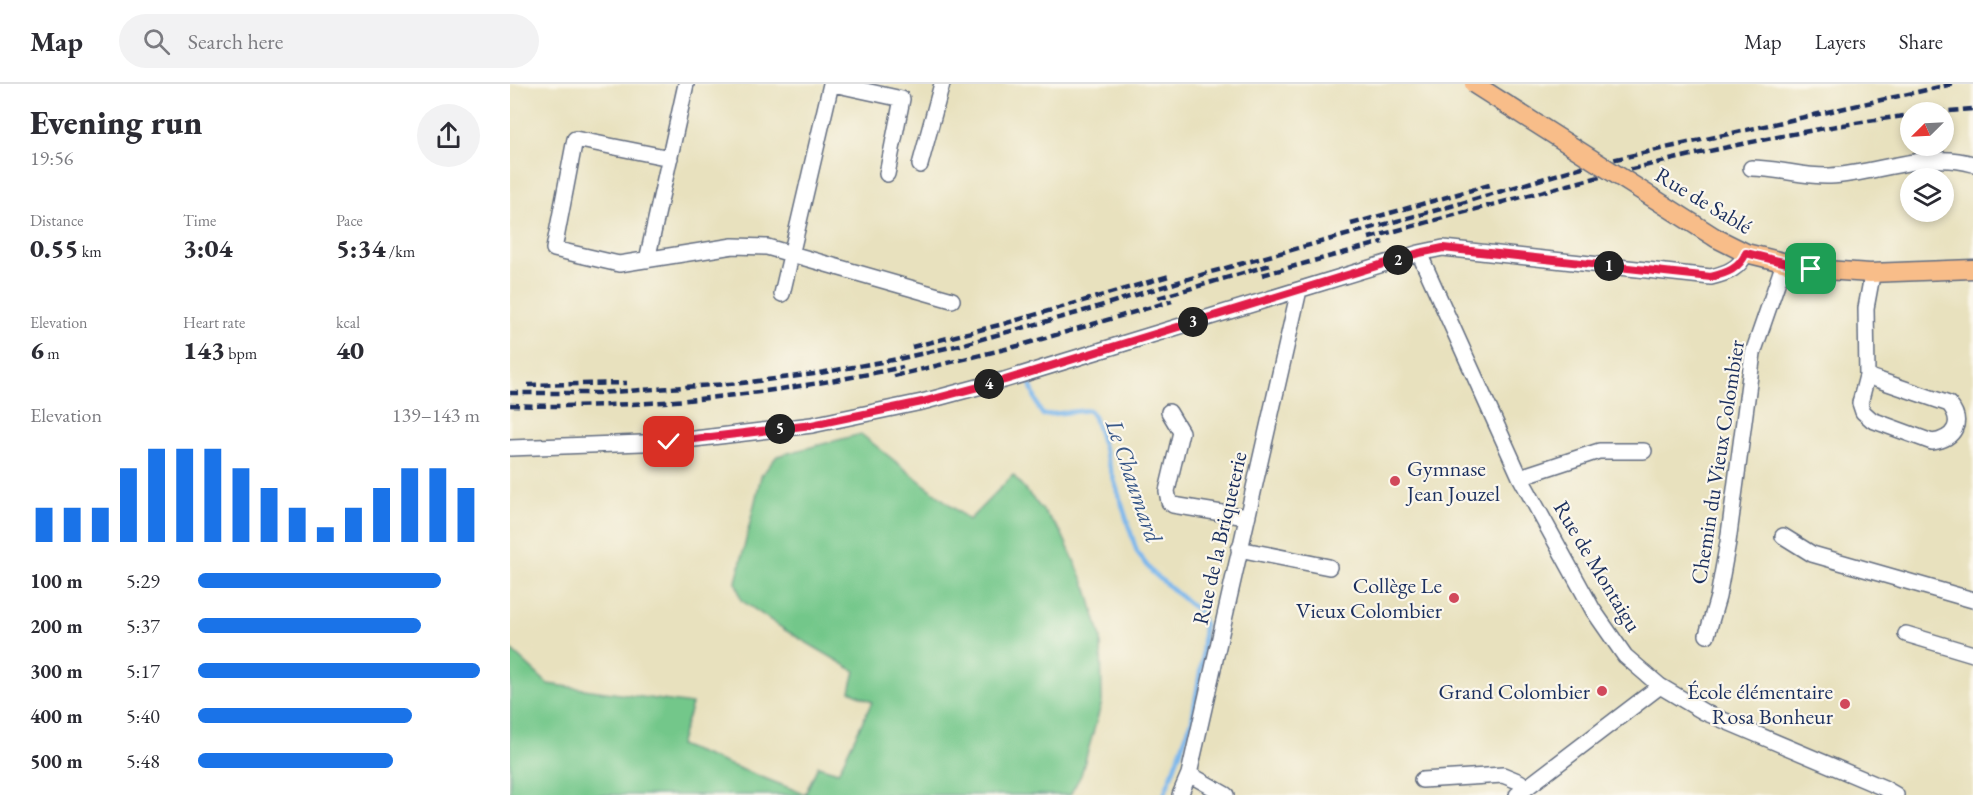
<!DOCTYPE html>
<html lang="en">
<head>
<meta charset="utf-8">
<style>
	:root { --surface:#fff; --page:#f2f2f3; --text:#2b2b33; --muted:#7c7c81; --line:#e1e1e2; --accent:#1a73e8 }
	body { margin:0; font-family:"EB Garamond",serif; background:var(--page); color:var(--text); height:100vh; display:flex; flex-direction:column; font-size:22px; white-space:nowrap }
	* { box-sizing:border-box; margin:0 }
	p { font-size:20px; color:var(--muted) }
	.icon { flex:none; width:33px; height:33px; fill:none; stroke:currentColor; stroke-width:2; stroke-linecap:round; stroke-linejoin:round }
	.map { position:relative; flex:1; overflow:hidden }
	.details { display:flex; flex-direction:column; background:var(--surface); width:510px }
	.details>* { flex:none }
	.needle { width:39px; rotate:246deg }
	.controls { position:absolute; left:1390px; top:18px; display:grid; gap:12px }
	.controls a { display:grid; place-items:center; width:54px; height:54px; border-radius:50%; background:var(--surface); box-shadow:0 3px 9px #0003; font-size:30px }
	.pin { position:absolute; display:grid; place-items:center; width:51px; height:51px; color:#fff; margin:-26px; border-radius:12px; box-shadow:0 3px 9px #0006 }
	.km { position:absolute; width:30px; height:30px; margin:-15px; border-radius:50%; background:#222; color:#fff; font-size:16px; line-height:30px; text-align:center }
	.round { display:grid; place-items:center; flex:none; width:63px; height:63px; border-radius:32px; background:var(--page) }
	.headline { display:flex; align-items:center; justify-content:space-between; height:102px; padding:0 30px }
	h1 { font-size:33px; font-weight:800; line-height:45px }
	.metrics { display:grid; grid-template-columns:repeat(3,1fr); gap:9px; height:102px; padding:6px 30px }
	.metrics div { display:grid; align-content:center }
	.metrics b { font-size:26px; font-weight:800 }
	.metrics small { font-size:16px; font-weight:400 }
	.metrics p { font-size:16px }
	.chart { height:168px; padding:12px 30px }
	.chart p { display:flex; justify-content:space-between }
	.chart svg { width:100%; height:108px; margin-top:6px; stroke:var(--accent); stroke-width:6 }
	ul { padding:0 30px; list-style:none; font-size:20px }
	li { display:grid; grid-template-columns:96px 72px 1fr; align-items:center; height:45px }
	li i { height:15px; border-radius:8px; background:var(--accent) }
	header { display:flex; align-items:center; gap:36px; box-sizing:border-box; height:84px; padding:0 30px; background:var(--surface); border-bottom:2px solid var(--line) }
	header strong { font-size:28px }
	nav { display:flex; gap:33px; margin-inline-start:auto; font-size:21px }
	.search { width:420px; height:54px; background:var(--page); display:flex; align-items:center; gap:15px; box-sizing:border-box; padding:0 21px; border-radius:33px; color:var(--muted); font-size:22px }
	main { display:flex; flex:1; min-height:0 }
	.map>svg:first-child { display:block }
</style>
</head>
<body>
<header>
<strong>Map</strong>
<div class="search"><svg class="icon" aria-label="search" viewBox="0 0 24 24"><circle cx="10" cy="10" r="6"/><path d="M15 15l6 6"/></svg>Search here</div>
<nav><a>Map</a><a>Layers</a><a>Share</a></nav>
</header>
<main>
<section class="details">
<div class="headline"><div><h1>Evening run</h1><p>19:56</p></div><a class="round"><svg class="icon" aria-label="share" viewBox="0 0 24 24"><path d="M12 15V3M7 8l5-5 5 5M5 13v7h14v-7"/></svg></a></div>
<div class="metrics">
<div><p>Distance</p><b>0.55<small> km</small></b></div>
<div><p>Time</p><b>3:04</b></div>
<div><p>Pace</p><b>5:34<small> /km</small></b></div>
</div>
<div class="metrics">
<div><p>Elevation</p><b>6<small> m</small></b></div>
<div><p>Heart rate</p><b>143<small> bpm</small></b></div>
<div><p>kcal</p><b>40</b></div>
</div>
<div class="chart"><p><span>Elevation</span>139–143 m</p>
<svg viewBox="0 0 160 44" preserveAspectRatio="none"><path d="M5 44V30M15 44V30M25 44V30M35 44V14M45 44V6M55 44V6M65 44V6M75 44V14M85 44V22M95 44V30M105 44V38M115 44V30M125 44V22M135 44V14M145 44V14M155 44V22"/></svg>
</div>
<ul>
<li><b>100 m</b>5:29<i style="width:86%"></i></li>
<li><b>200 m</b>5:37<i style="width:79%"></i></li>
<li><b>300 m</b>5:17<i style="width:100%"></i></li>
<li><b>400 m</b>5:40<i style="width:76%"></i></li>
<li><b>500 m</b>5:48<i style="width:69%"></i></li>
</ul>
</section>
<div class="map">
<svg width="1463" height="711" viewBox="0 0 1463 711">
	<rect width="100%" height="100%" fill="#fbf7ec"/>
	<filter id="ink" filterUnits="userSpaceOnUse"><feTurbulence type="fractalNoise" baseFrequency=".0167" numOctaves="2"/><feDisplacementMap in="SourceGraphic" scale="12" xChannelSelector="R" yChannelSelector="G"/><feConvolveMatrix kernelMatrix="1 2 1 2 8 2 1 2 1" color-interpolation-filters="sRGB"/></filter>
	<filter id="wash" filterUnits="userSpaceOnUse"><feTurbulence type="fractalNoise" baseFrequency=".008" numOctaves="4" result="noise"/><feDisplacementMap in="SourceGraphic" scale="24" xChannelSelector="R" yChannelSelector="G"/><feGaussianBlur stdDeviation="1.35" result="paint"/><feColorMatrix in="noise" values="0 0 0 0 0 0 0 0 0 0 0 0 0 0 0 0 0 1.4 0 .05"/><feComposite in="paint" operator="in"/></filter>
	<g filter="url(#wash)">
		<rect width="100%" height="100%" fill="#e8e1be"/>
		<!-- green -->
		<path fill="#73c78a" stroke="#477b74" stroke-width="1.5" d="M351 350 459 436 503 391 551 448 577 505 591 554 592 618 571 691 560 711H0V565L38 600 182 620 169 661 295 710 308 682 328 688 362 618 340 607 345 587 275 546 231 516 226 498 251 392 267 372Z"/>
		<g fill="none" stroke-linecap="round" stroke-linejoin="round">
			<!-- stream -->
			<path stroke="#7ab7ed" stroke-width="4.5" d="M519 297 529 325 533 331 579 326 584 333 627 468 642 488 689 528 694 540 692 577 682 636 654 711"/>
		</g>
	</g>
	<g filter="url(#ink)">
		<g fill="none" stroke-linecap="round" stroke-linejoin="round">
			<!-- minor casing -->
			<g stroke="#636d80" stroke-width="18">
				<path id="minor" d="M323 0 392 15 377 90
					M160 74 65 55 44 165 109 180 223 162 257 163 442 216
					M410 81 432 0
					M1241 84C1268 84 1294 93 1320 92 1367 90 1417 66 1463 80
					M909 169 1010 393 1083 526 1115 572 1150 602 1194 628 1374 704 1386 711
					M137 176 176 0
					M272 210 321 0
					M1357 292 1439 320C1454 338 1445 355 1422 358L1362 336 1353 328 1350 319 1357 292 1356 224 1361 197 1360 189
					M659 328 671 348 657 407 659 418 663 421 736 433
					M0 364 159 358 302 341 412 318 494 296 909 169 933 164 1201 193C1217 189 1229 185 1236 169
					M1010 393 1089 367H1134
					M1273 452 1302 470 1463 516
					M729 465 819 483
					M1396 550 1463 570
					M1197 551 1208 513 1218 458 1243 269 1274 179
					M679 690 716 711
					M912 696 993 691 1010 698 1013 705
					M670 711 679 690 789 206
					M1007 711 1150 602"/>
			</g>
			<!-- major casing -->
			<g stroke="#636d80" stroke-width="21">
				<path id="major" d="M1206 154 1236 169 1301 185 1360 189 1463 185"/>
			</g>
			<!-- minor -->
			<use href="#minor" stroke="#fff" stroke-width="15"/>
			<!-- major -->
			<use href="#major" stroke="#f8bd89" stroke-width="18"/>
			<!-- rail -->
			<path stroke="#1b2f5e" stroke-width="4.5" stroke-dasharray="9 4.5" stroke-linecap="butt" d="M1426 28 1463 25
				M841 140 983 100
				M859 154C1038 106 1217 55 1401 31
				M752 191 873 158
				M648 214 760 181
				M402 263 493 240 659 192
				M384 292 508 262 662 217
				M18 301 117 299
				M0 309H88L232 299 304 290 388 275 450 261 567 229 701 188 938 123 1079 81 1443 0
				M0 321C132 326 265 310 393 283"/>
			<!-- major-bridge casing -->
			<g stroke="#636d80" stroke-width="21" stroke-linecap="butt">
				<path id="major-bridge" d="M964 0 1206 154"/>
			</g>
			<!-- major-bridge -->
			<use href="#major-bridge" stroke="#f8bd89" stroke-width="18"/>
		</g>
	</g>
	<g fill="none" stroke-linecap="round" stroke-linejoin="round" filter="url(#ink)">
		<!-- route casing -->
		<g stroke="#fff" stroke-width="12">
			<path id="route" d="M159 358 302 341 412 318 495 296 909 169 933 164 1201 193C1217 189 1229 185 1236 169L1301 185"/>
		</g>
		<!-- route -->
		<use href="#route" stroke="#e11d48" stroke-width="8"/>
	</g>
	<!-- markers -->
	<g fill="#d1495b" stroke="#fbf7ec" stroke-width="2">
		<circle cx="885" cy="397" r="6"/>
		<circle cx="944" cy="514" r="6"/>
		<circle cx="1092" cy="607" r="6"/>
		<circle cx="1335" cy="620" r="6"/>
	</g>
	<g text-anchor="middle" stroke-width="4.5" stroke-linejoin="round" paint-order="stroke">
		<!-- street labels -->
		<g font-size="22" fill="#1b2f5e" stroke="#fbf7ec">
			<text transform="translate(1194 116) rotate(31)" y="8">Rue de Sablé</text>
			<text transform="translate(1207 378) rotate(-81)" y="8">Chemin du Vieux Colombier</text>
			<text transform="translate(709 454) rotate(-77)" y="8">Rue de la Briqueterie</text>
			<text transform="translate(1088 482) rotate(59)" y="8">Rue de Montaigu</text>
		</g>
		<!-- poi labels -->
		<g font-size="22" fill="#1b2f5e" stroke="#fbf7ec" text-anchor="end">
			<text x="897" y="392" text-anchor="start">Gymnase<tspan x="897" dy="25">Jean Jouzel</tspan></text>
			<text x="932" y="509">Collège Le<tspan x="932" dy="25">Vieux Colombier</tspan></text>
			<text x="1080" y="615">Grand Colombier</text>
			<text x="1323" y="615">École élémentaire<tspan x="1323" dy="25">Rosa Bonheur</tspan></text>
		</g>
		<!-- water labels -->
		<g font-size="24" font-style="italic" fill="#385889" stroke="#fbf7ec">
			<text transform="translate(624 397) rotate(71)" y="8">Le Chaumard</text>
		</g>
	</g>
</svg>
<div class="controls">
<a><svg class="needle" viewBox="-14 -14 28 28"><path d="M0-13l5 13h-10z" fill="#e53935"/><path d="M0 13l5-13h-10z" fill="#7c7c81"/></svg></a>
<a><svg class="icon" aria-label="layers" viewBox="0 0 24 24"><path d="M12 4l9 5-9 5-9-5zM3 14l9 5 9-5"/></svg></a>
</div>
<div class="pin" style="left:1301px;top:185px;background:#1e9e55"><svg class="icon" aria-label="arrive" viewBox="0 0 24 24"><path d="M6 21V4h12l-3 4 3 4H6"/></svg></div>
<div class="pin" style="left:159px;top:358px;background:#d93025"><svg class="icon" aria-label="check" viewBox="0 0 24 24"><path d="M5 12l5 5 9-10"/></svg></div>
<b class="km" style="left:1099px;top:182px">1</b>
<b class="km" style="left:888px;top:176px">2</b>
<b class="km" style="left:683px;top:238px">3</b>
<b class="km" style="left:479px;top:300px">4</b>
<b class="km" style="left:270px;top:345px">5</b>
</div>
</main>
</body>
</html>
